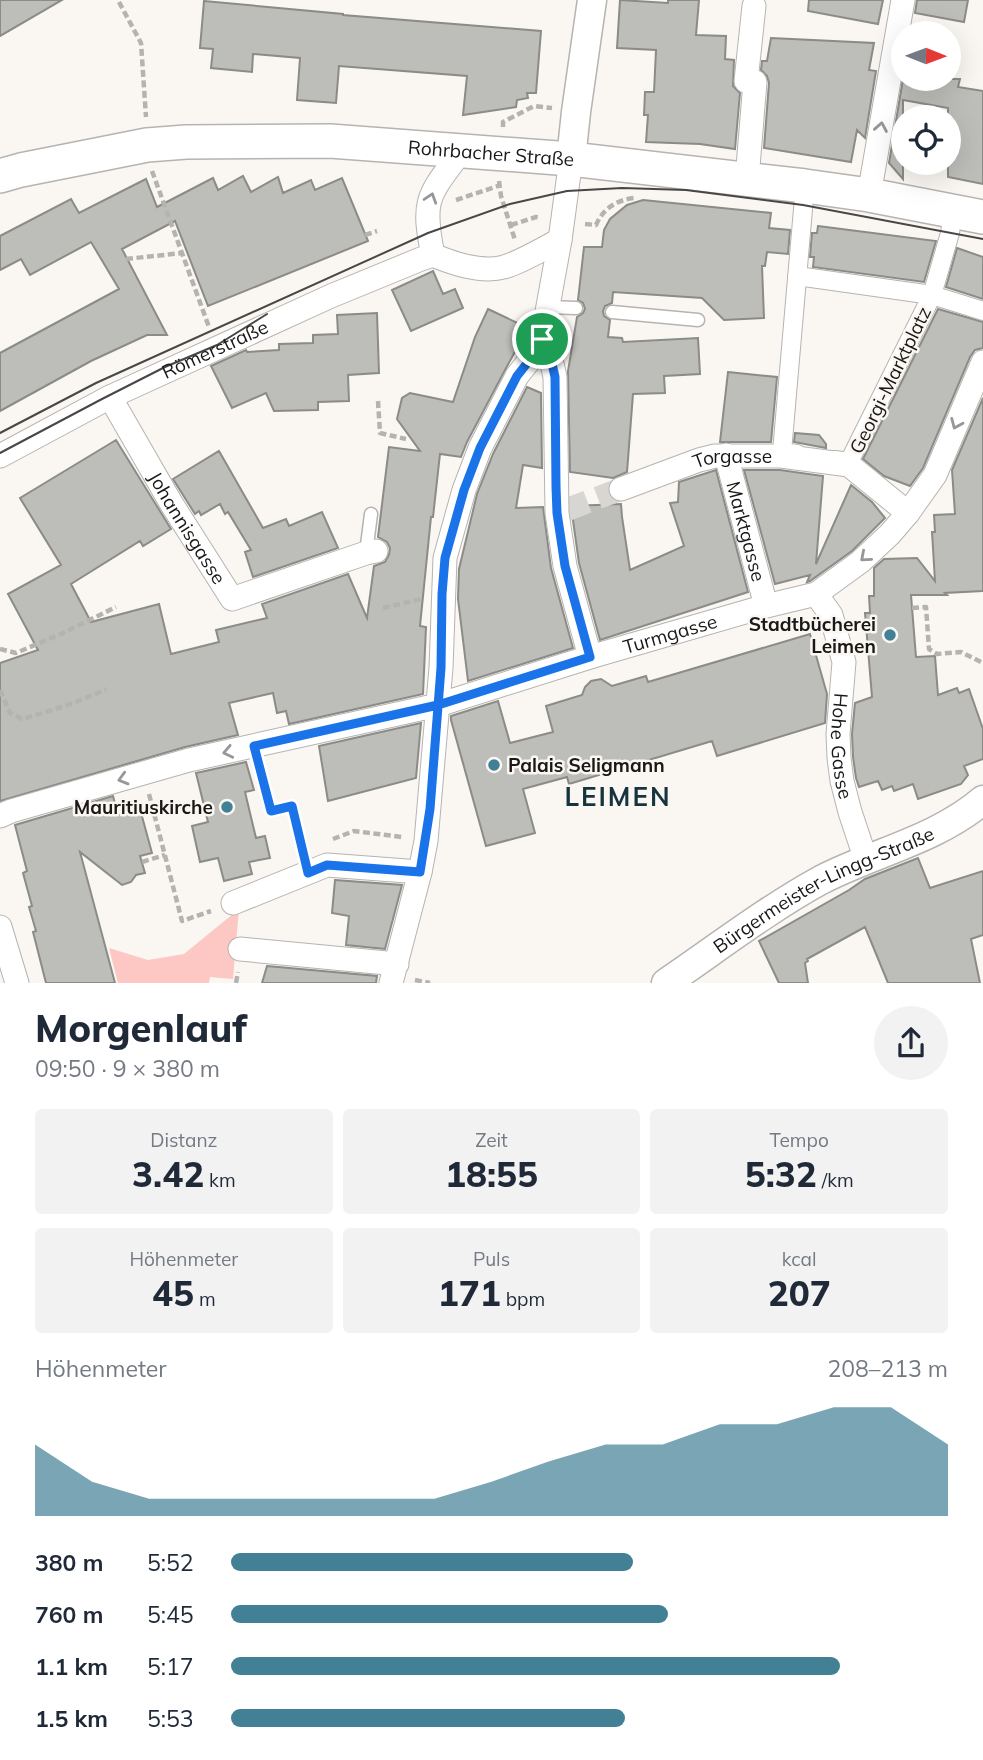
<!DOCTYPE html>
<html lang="de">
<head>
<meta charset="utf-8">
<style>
	:root { --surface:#fff; --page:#f2f2f3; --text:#1f2937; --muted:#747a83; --accent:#428096 }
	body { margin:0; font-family:Mulish,sans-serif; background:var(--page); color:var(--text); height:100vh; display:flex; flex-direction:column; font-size:26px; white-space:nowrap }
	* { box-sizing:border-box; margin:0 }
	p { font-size:23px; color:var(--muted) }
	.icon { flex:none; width:38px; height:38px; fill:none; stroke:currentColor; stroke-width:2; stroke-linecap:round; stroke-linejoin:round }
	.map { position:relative; height:983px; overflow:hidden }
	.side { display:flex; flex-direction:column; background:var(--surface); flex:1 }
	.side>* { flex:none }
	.needle { width:46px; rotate:91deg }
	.controls { position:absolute; left:891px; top:21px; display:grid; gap:14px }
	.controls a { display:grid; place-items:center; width:70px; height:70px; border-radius:50%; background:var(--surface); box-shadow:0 7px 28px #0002; font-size:35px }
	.pin { position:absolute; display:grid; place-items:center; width:60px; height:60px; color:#fff; margin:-30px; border:4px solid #fff; border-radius:50%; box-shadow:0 2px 7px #0007 }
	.round { display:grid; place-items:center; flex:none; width:74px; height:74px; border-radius:37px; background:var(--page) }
	.summary { display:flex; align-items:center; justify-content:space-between; height:119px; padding:0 35px }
	h1 { font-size:38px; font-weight:800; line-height:52px }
	.figures { display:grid; grid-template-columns:repeat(3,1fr); gap:10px; height:119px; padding:7px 35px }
	.figures div { display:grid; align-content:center; border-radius:7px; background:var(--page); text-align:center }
	.figures b { font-size:35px; font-weight:800 }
	.figures small { font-size:19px; font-weight:400 }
	.figures p { font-size:19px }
	.chart { height:196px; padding:14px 35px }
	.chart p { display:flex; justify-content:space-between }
	.chart svg { width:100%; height:126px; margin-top:7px; fill:var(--accent); opacity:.7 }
	ul { padding:0 35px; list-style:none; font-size:23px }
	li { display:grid; grid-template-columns:112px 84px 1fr; align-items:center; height:52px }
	li i { height:18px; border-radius:9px; background:var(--accent) }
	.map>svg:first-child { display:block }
</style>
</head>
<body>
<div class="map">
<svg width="983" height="983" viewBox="0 0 983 983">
	<rect width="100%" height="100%" fill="#faf7f3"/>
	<!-- green -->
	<path fill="#fdc7c3" d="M239 909 233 979 210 977 209 983H118L109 948 148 960 184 954Z"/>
	<!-- building -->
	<path fill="#bdbdb9" stroke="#8b8b87" stroke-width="2" d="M0 0H62L0 36Z
		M620 0 668 3V0H699L696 35 726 36 725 59 734 60 733 86 740 93 735 149 700 144 646 142 648 115H644L645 92H654L656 50 617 48Z
		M809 0H883L878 24 808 11Z
		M917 0H968L964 22 915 13Z
		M204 1 343 14V15L541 31 536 93H527L528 98 517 100 516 107 463 115 467 76 339 66 336 103 297 100 300 58 253 54 252 72 211 68 213 49 200 48Z
		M771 38 874 43 869 70 876 71 865 138 857 130 851 162 764 148 769 83 767 76 761 70 762 61H767Z
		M903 79H960L958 87 983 91V184L948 177V108L903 100V179L889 163Z
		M243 176 251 192 278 177 283 193 311 180 315 190 342 178 368 241 208 306 175 221 122 249 167 335H147L91 361 0 411V353L119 289 91 242 30 275 21 259 0 270V236L71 199 79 213 146 179 157 207 213 178 218 190Z
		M643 200 771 213 769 228 790 230 788 254 767 252 765 266H762L764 318 724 320 702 298 613 292 612 303 605 306 603 311 604 316 610 320 608 337 622 338 623 342 698 338 700 374 664 376 665 393 633 394 627 472 613 478 570 472 568 371 577 317 583 313 585 309 583 303 578 300 584 247H602L604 230 610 219 627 205Z
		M818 226 936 241 924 282 813 267 814 257H810L812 233H817Z
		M957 248 983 257V299L946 287Z
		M433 271 443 294 455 289 463 308 411 331 392 290Z
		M488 309 528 328 505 370 467 442 461 457 440 454 433 517H431L420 626 426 627 423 694 289 724 286 711 277 713 273 693 229 703 238 735 185 747 0 801V663L38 650 8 594 61 565 20 498 116 440 171 529 143 546 140 541 71 584 91 622 159 604 171 654 219 642 216 630 267 618 262 604 348 574 367 618 374 566 385 562 389 555 390 548 387 542 378 537 389 447 420 451 397 419 402 398 410 393 453 402 475 337Z
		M938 309 983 322V348L975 350 970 357 923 468 910 486 884 476 863 459Z
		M377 313 379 373 348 375 349 401 318 402V410L274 411 266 393 232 408 211 366 246 350 247 352 279 350V344L313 343V335L338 334 337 315Z
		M728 372 777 377 771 442H720Z
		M527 387 541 393 542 468 523 465 516 508 543 507 551 568 573 648 468 681 458 599 459 569 477 494 493 454Z
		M983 398V591L945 593 947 595H911L916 657 935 656 938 695 957 688 959 693 969 689 983 729V759L964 766 968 775 961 784 918 799 913 784 894 791 892 786 882 790 878 781 859 787 856 778 853 757 852 734 855 703 872 697 865 613H870L869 596H874V568L884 559 917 558 935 581 932 532H935L934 515 955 514 952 470Z
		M795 433 819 435 826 444V448L794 442Z
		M219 451 263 528 286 519 289 526 322 512 338 548 253 577 245 552 251 550 228 512 225 514 220 504 201 515 199 511 195 514 173 479Z
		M716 470 748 592 600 640 579 563 571 506 621 504 622 517 630 570 684 546 670 503 678 502 679 482Z
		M744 470H780L823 476 816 564 851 485 872 502 885 518 852 551 810 581 807 582 810 575 775 584Z
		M810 634 827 694 825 723 717 756 712 741 569 784 567 777 523 789 535 833 486 846 451 720V716L498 701 510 743 553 732 546 706 582 695 585 687 591 681 601 679 612 686 646 676 648 682Z
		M421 723 416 778 328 801 319 746Z
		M246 762 254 790 245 792 256 838 265 836 270 858 249 862 252 874 224 881 218 858 200 862 192 826 208 822 196 773Z
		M113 796 118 815 140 809 152 853 140 856 145 873 136 875 131 882 122 885 80 852 115 983H46L33 932 36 931 29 907 32 906 23 873 27 871 15 825Z
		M918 858 930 888 983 871V935L971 939 980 983H888L865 927 807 959 808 961 805 963 808 983H779L759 941 849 890 865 879Z
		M335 880 402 885 385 949 346 945 349 916 332 913Z
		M267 966 377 976 376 983H262Z"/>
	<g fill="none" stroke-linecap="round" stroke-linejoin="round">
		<!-- minor-tunnel -->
		<path stroke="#d8d6d2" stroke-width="23" stroke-dasharray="23 11" stroke-linecap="butt" d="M566 510 621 489"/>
		<!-- service casing -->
		<g stroke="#b6b3b0" stroke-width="15">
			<path id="service" d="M548 307 576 308
				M612 312 698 320
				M366 553 371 514"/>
		</g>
		<!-- pedestrian casing -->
		<g stroke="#b6b3b0" stroke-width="20">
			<path id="pedestrian" d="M953 211 950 233 932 295 983 311
				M797 276 932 295 849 462 835 460
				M797 454 782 452 805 186"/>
		</g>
		<!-- minor casing -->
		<g stroke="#b6b3b0" stroke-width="25">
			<g id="minor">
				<path d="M747 179 755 82 746 81 754 6"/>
				<path d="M869 195 903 0"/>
				<path d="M433 255C421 198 429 195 462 150"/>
				<path d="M542 339 550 355 555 377 557 513 565 566 590 657"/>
				<path id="s1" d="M110 397 171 503 232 599 366 553 376 551"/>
				<path id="s2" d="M726 455 766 606"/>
				<path id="s3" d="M0 456 110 397 331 296 421 259 433 255C454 264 482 273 504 267 524 261 542 249 560 240"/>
				<path id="s4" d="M621 489 699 460 715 456H781L849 465 908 513"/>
				<path id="s5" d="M816 594 831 615 844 662 838 734 839 758 842 781 850 812 866 860"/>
				<path id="s6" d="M0 816 11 811 189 760 438 705 590 657 766 606 816 594 860 562 890 534 908 513 935 475 983 362"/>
				<path d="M233 903 327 865 420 872"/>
				<path d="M0 927 17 983"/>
				<path d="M240 949 397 964"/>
				<path d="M391 983 420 872 426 841 441 668 445 558 464 490 480 448 517 376 532 357 542 339 560 240 571 159"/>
			</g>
		</g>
		<!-- tertiary casing -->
		<g stroke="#b6b3b0" stroke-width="31">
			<g id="tertiary">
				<path d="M571 159 576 112 592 0"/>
				<path id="s7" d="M666 983C716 949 768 909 821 880 875 852 936 840 983 800"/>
			</g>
		</g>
		<!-- secondary casing -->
		<g stroke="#b6b3b0" stroke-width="36">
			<g id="secondary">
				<path id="s8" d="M0 176 21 170 147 145 186 142 330 141 571 159 805 186 869 195 983 217"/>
			</g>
		</g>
		<!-- path -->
		<path stroke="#b5b3b0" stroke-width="4.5" stroke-dasharray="7 3.5" stroke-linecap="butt" d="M119 2 141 43 146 117
			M503 127V122L534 106 552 108
			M152 171 209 327
			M499 181 501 196 515 240
			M456 200 498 186
			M585 224 596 225C603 209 616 200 634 198
			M511 225 536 217 541 218
			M365 235 377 231
			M126 259 182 253
			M378 401 380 433 406 439
			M383 608 421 599
			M912 608 926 607 929 649 937 654 961 652 983 663
			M0 649 16 653 63 633 116 607
			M0 690 10 713 22 719C51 711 79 702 106 689
			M259 768 271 811 292 806 302 852
			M149 794 182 921 211 911
			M333 839 354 831 402 837
			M142 862 165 855
			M415 980 430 983
			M236 983 238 972"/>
		<!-- service -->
		<use href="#service" stroke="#fff" stroke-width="12"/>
		<!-- pedestrian -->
		<use href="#pedestrian" stroke="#fff" stroke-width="18"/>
		<!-- minor -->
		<use href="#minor" stroke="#fff" stroke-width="23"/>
		<!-- tertiary -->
		<use href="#tertiary" stroke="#fff" stroke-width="28"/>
		<!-- secondary -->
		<use href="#secondary" stroke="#fff" stroke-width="33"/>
		<!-- tram -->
		<path stroke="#484745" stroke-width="2" d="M0 433 96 383 428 233 510 204 567 191 622 188 686 190 803 205 983 239
			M0 453 102 399 165 367 217 345 267 314"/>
	</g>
	<!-- one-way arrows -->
	<defs><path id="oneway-chevron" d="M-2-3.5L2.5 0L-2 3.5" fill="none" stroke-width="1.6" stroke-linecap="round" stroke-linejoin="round" transform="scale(1.75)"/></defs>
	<g stroke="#989797">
		<use href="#oneway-chevron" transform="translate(881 127) rotate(-80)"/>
		<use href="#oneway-chevron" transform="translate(431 198) rotate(-72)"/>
		<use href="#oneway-chevron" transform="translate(956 424) rotate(113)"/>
		<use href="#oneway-chevron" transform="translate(865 557) rotate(139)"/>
		<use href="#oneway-chevron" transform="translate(228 752) rotate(168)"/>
		<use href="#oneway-chevron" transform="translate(123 779) rotate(164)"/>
	</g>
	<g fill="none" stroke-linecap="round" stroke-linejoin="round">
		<!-- route casing -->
		<g stroke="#fff" stroke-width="14">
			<path id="route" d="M542 339 532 357 517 376 480 448 464 490 445 558 442 594 441 668 430 809 420 872 327 865 308 873 292 806 271 811 254 746 438 705 590 657 565 566 557 513 556 487 555 377 550 355 542 339"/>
		</g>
		<!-- route -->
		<use href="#route" stroke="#1a73e8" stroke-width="9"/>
	</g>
	<!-- markers -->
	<g fill="#428096" stroke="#faf7f3" stroke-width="2.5">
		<circle cx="890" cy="635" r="7"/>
		<circle cx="494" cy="765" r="7"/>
		<circle cx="227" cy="807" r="7"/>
	</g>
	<g text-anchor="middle" stroke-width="5" stroke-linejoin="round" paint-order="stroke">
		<!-- street labels -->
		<g font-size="19" fill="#191817" stroke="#faf7f3">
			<text dy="7" stroke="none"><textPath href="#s8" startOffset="495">Rohrbacher Straße</textPath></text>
			<text dy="7" stroke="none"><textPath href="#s3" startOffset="240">Römerstraße</textPath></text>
			<text transform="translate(890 380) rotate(-64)" y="7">Georgi-Marktplatz</text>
			<text dy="7" stroke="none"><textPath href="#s4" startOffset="117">Torgasse</textPath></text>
			<text dy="7" stroke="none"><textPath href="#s1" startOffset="152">Johannisgasse</textPath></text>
			<text dy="7" stroke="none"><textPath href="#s2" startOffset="79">Marktgasse</textPath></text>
			<text dy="7" stroke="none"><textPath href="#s6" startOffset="695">Turmgasse</textPath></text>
			<text dy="7" stroke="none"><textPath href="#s5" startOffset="159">Hohe Gasse</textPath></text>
			<text dy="7" stroke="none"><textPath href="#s7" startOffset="184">Bürgermeister-Lingg-Straße</textPath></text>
		</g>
		<!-- poi labels -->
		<g font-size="19" font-weight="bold" fill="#191817" stroke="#faf7f3" text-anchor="end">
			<text x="876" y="631">Stadtbücherei<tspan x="876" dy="22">Leimen</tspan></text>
			<text x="508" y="772" text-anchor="start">Palais Seligmann</text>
			<text x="213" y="814">Mauritiuskirche</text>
		</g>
		<!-- district labels -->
		<g font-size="26" font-weight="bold" letter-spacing="2" fill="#16343e" stroke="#faf7f3">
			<text x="618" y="806">LEIMEN</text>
		</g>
	</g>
</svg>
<div class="controls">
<a><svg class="needle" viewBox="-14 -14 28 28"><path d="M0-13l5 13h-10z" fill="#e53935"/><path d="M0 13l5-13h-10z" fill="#747a83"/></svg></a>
<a><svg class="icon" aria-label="locate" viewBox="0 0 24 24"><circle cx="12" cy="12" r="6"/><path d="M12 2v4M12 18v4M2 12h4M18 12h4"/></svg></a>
</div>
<div class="pin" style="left:542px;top:339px;background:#1e9e55"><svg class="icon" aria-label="arrive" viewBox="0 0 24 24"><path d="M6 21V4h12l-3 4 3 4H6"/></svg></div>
</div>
<section class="side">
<div class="summary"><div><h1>Morgenlauf</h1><p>09:50 · 9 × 380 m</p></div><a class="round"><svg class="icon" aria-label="share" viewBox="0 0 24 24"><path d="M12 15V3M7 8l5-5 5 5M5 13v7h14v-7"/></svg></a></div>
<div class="figures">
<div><p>Distanz</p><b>3.42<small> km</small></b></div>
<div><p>Zeit</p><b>18:55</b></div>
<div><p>Tempo</p><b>5:32<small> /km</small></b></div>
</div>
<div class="figures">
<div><p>Höhenmeter</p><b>45<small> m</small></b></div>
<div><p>Puls</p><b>171<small> bpm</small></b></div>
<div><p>kcal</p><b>207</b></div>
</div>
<div class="chart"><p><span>Höhenmeter</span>208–213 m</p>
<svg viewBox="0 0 160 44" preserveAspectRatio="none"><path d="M0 44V19L10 32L20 38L30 38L40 38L50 38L60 38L70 38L80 32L90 25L100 19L110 19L120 12L130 12L140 6L150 6L160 19V44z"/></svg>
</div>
<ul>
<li><b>380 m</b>5:52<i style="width:56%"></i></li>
<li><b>760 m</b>5:45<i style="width:61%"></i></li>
<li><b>1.1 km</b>5:17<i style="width:85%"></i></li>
<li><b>1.5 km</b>5:53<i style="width:55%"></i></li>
</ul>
</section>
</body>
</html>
